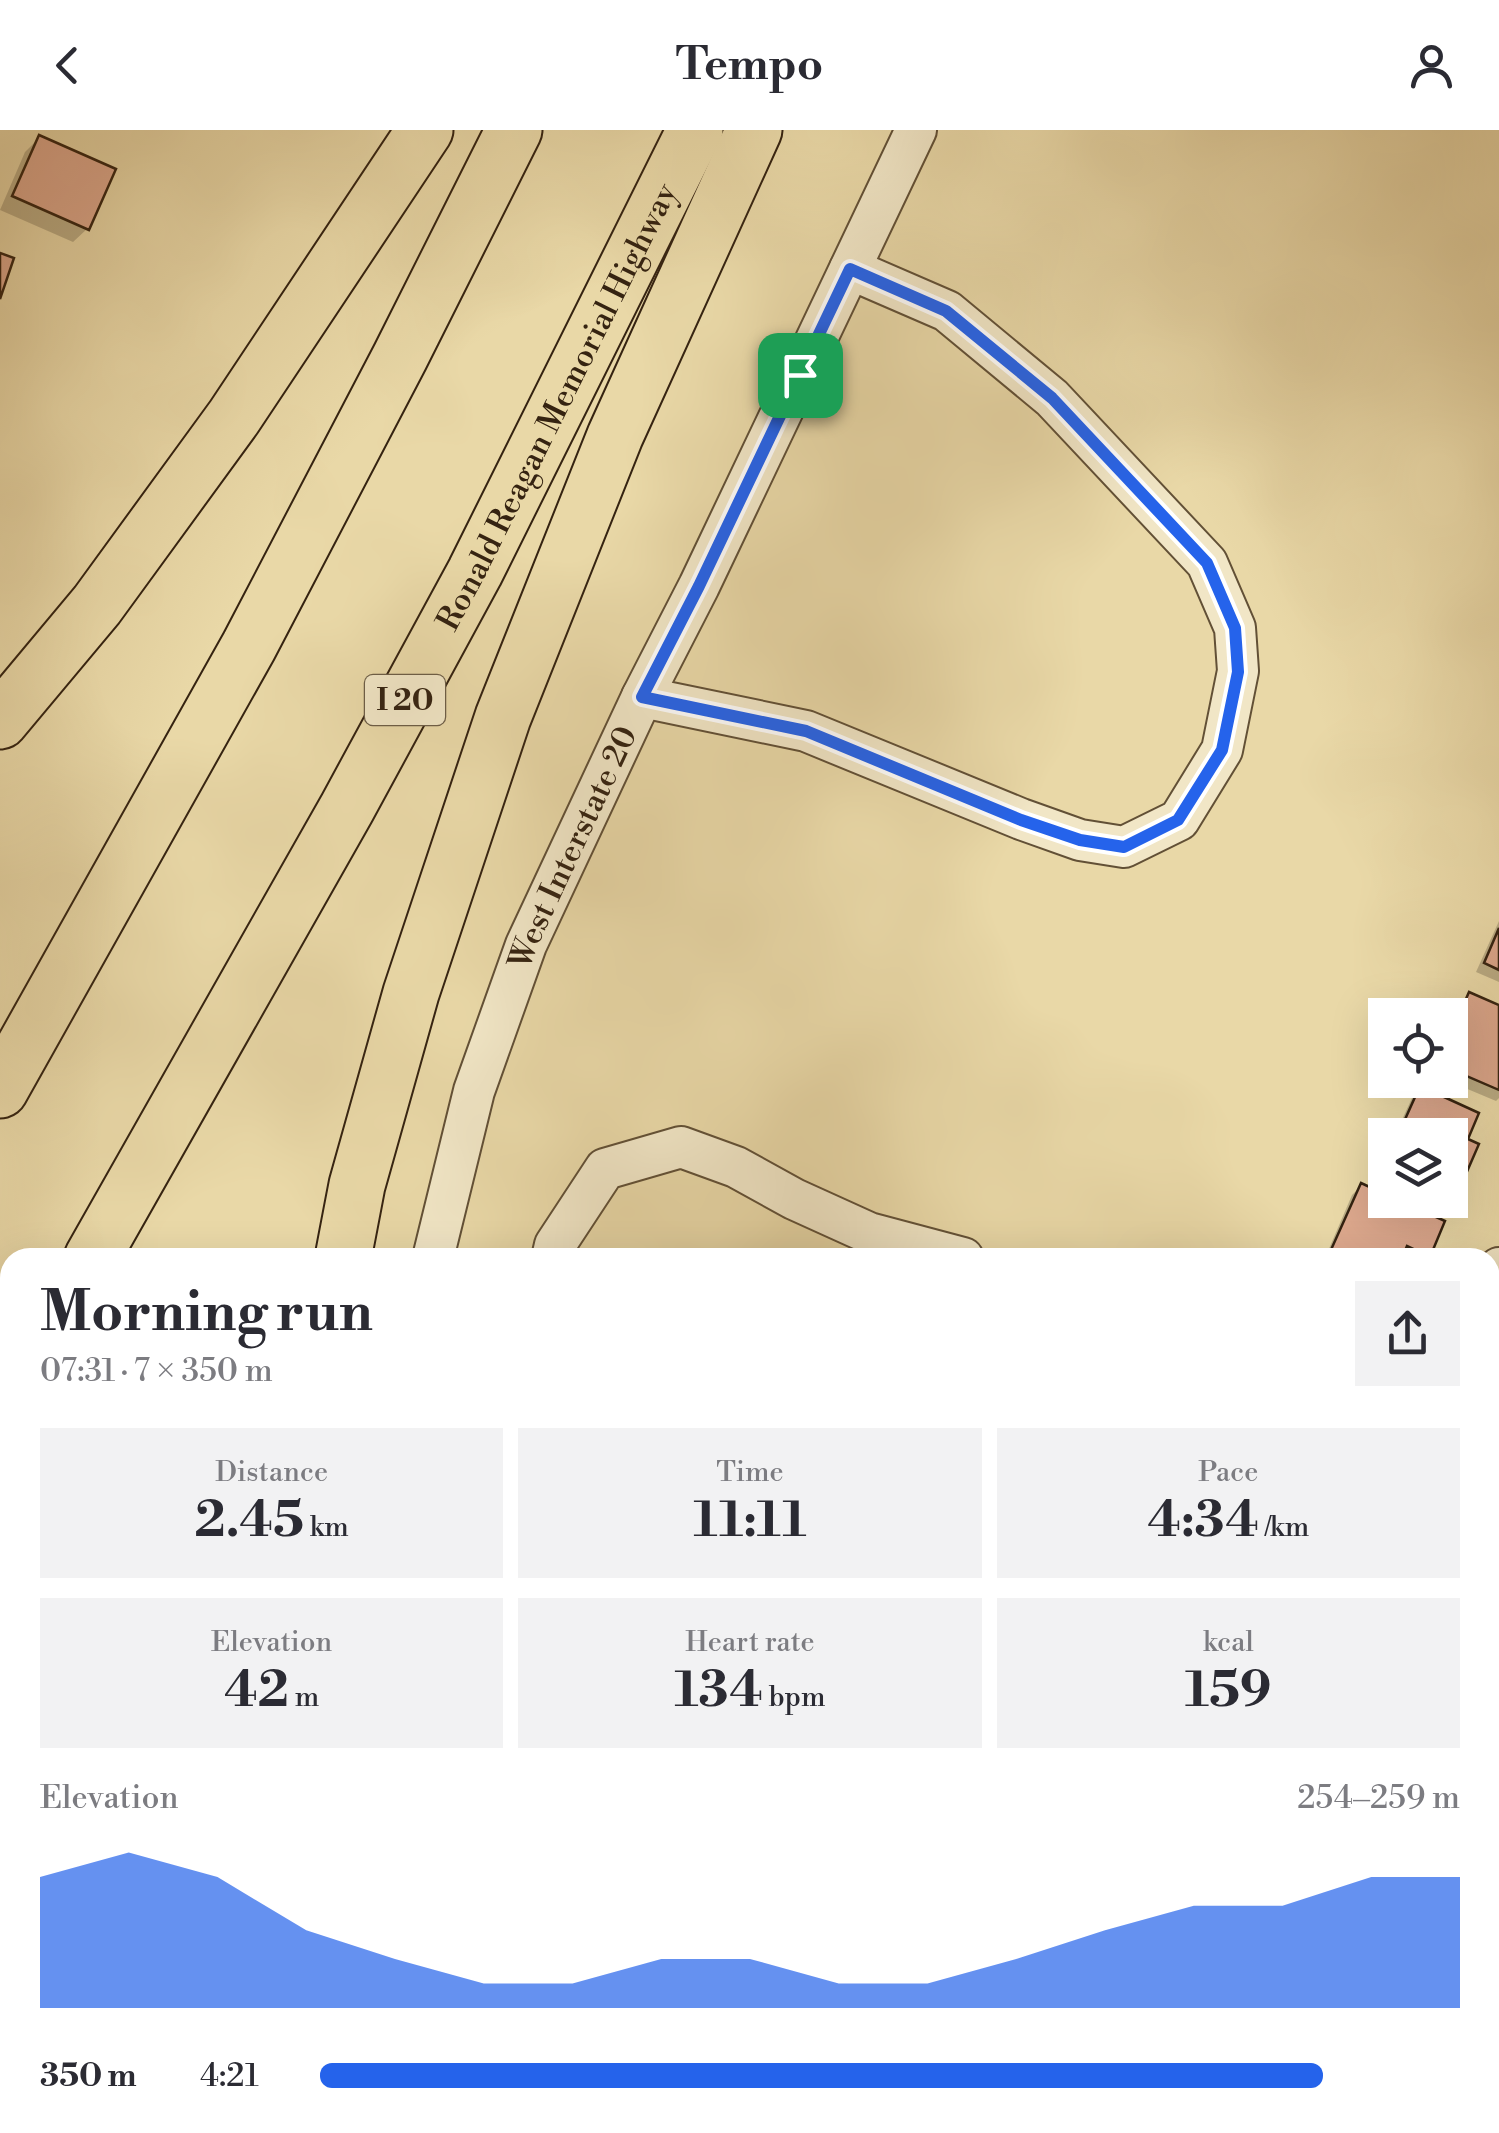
<!DOCTYPE html>
<html lang="en">
<head>
<meta charset="utf-8">
<style>
	:root { --surface:#fff; --page:#f2f2f3; --text:#2b2b33; --muted:#7c7c81; --accent:#2563eb }
	body { margin:0; font-family:"Libre Bodoni",serif; background:var(--page); color:var(--text); height:100vh; display:flex; flex-direction:column; font-size:38px; white-space:nowrap }
	* { box-sizing:border-box; margin:0 }
	p { font-size:32px; color:var(--muted) }
	.icon { flex:none; width:55px; height:55px; fill:none; stroke:currentColor; stroke-width:2; stroke-linecap:round; stroke-linejoin:round }
	.map { position:relative; flex:1; overflow:hidden }
	.panel { position:absolute; left:0px; top:1118px; width:1500px; height:888px; display:flex; flex-direction:column; background:var(--surface); border-radius:30px 30px 0 0; box-shadow:0 10px 40px #0002 }
	.panel>* { flex:none }
	.fabs { position:absolute; left:1368px; top:868px; display:grid; gap:20px }
	.fabs a { display:grid; place-items:center; width:100px; height:100px; border-radius:0px; background:var(--surface); box-shadow:0 10px 40px #0002; font-size:50px }
	.pin { position:absolute; display:grid; place-items:center; width:85px; height:85px; color:#fff; margin:-42px; border-radius:20px; box-shadow:0 5px 15px #0006 }
	.round { display:grid; place-items:center; flex:none; width:105px; height:105px; border-radius:0px; background:var(--page) }
	.summary { display:flex; align-items:center; justify-content:space-between; height:170px; padding:0 40px }
	h1 { font-size:55px; font-weight:800; line-height:75px }
	.figures { display:grid; grid-template-columns:repeat(3,1fr); gap:15px; height:170px; padding:10px 40px }
	.figures div { display:grid; align-content:center; border-radius:0px; background:var(--page); text-align:center }
	.figures b { font-size:50px; font-weight:800 }
	.figures small { font-size:28px; font-weight:400 }
	.figures p { font-size:28px }
	.chart { height:280px; padding:20px 40px }
	.chart p { display:flex; justify-content:space-between }
	.chart svg { width:100%; height:180px; margin-top:10px; fill:var(--accent); opacity:.7 }
	ul { padding:0 40px; list-style:none; font-size:32px }
	li { display:grid; grid-template-columns:160px 120px 1fr; align-items:center; height:75px }
	li i { height:25px; border-radius:12px; background:var(--accent) }
	header { display:flex; justify-content:space-between; align-items:center; height:130px; padding:0 40px; background:var(--surface); font-size:45px; font-weight:800 }
	.map>svg:first-child { display:block }
</style>
</head>
<body>
<header><svg class="icon" aria-label="back" viewBox="0 0 24 24"><path d="M15 5l-7 7 7 7"/></svg>Tempo<svg class="icon" aria-label="person" viewBox="0 0 24 24"><circle cx="12" cy="8" r="4"/><path d="M4 21q1-7 8-7t8 7"/></svg></header>
<div class="map">
<svg width="1499" height="2003" viewBox="0 0 1499 2003">
	<rect width="100%" height="100%" fill="#e9d8a7"/>
	<filter id="stains"><feTurbulence type="fractalNoise" baseFrequency=".002" numOctaves="4"/><feColorMatrix values="0 0 0 0 .2 0 0 0 0 .09 0 0 0 0 .02 0 0 0 .5 -.17"/></filter>
	<radialGradient id="worn" r=".72"><stop offset=".6" stop-color="#630" stop-opacity="0"/><stop offset="1" stop-color="#630" stop-opacity=".3"/></radialGradient>
	<!-- shadow -->
	<path fill="#0003" d="M39 8 87 99 73 112 0 80 25 22Z
		M1499 791V852L1476 842Z
		M1469 865 1499 878V968L1496 971 1446 950H1450V898L1460 874Z
		M1421 959 1465 1010 1456 1059 1450 1065V1005H1395L1412 968Z
		M1361 1056 1385 1067V1070H1392L1428 1125 1425 1128 1400 1126 1399 1128H1325L1352 1065Z
		M1499 1356V1446L1490 1443V1366Z"/>
	<!-- building -->
	<path fill="#dda88d" stroke="#352311" stroke-width="2.5" d="M39 5 116 39 89 100 12 66Z
		M0 123 14 128 0 169Z
		M1499 798V840L1484 833Z
		M1469 862 1499 875V960L1450 939V906Z
		M1420 956 1479 983 1468 1009 1479 1014 1459 1060 1450 1056V1005H1398Z
		M1361 1053 1385 1064V1070H1398L1445 1091 1430 1127 1407 1116 1402 1128H1344L1330 1122Z
		M1499 1352V1434L1490 1431V1373Z
		M1490 1464 1499 1468V1542L1494 1553 1490 1551Z"/>
	<g fill="none" stroke-linecap="round" stroke-linejoin="round">
		<!-- minor casing -->
		<g stroke="#625036" stroke-width="44">
			<g id="minor">
				<path d="M642 567 806 601 1021 689 1080 710 1124 717 1179 690 1222 620 1238 541 1235 498 1207 433 1052 268 947 181 850 139"/>
				<path id="s1" d="M433 1128 474 961 526 815 642 567 699 456 916 0"/>
				<path d="M552 1128 555 1115 605 1039 681 1017 736 1037 794 1069 869 1103 963 1128"/>
				<path d="M1490 1158 1499 1138"/>
				<path d="M0 1739 10 1720"/>
				<path d="M529 1995 531 2003"/>
				<path d="M90 2003 95 1995"/>
				<path d="M1112 2003 1115 1995"/>
			</g>
		</g>
		<!-- major casing -->
		<g stroke="#352311" stroke-width="54">
			<path id="major" d="M323 2003 324 1995"/>
		</g>
		<!-- highway casing -->
		<g stroke="#352311" stroke-width="59">
			<g id="highway">
				<path d="M0 591 97 475 234 287 425 0"/>
				<path d="M0 960 249 516 400 227 514 0"/>
				<path id="s2" d="M92 1128 347 678 475 442 695 0"/>
				<path d="M343 1128 357 1055 411 863 503 587 615 306 754 0"/>
				<path d="M0 1289 10 1271"/>
			</g>
		</g>
		<!-- minor -->
		<use href="#minor" stroke="#f1e6c6" stroke-width="40"/>
		<!-- major -->
		<use href="#major" stroke="#e9d8a7" stroke-width="50"/>
		<!-- highway -->
		<use href="#highway" stroke="#e9d8a7" stroke-width="55"/>
	</g>
	<g fill="none" stroke-linecap="round" stroke-linejoin="round">
		<!-- route casing -->
		<g stroke="#fff" stroke-width="20">
			<path id="route" d="M850 139 946 181 1052 268 1207 433 1235 498 1238 542 1222 620 1178 690 1124 717 1080 710 1021 690 806 601 642 567 699 456Z"/>
		</g>
		<!-- route -->
		<use href="#route" stroke="#2563eb" stroke-width="12"/>
	</g>
	<g text-anchor="middle" stroke-width="10" stroke-linejoin="round" paint-order="stroke">
		<!-- shield labels -->
		<rect fill="#f1e6c6" stroke="#6d5e47" stroke-width="2.5" x="365" y="545" width="80" height="50" rx="8"/>
		<g font-size="30" font-weight="bold" fill="#352311">
			<text x="405" y="580">I 20</text>
		</g>
		<!-- street labels -->
		<g font-size="32" fill="#352311" stroke="#f1e6c6">
			<text dy="11" stroke="none"><textPath href="#s2" startOffset="970">Ronald Reagan Memorial Highway</textPath></text>
			<text dy="11" stroke="none"><textPath href="#s1" startOffset="435">West Interstate 20</textPath></text>
		</g>
	</g>
	<rect width="100%" height="100%" filter="url(#stains)"/>
	<rect width="100%" height="100%" fill="url(#worn)"/>
</svg>
<div class="fabs">
<a><svg class="icon" aria-label="locate" viewBox="0 0 24 24"><circle cx="12" cy="12" r="6"/><path d="M12 2v4M12 18v4M2 12h4M18 12h4"/></svg></a>
<a><svg class="icon" aria-label="layers" viewBox="0 0 24 24"><path d="M12 4l9 5-9 5-9-5zM3 14l9 5 9-5"/></svg></a>
</div>
<div class="pin" style="left:800px;top:245px;background:#1e9e55"><svg class="icon" aria-label="arrive" viewBox="0 0 24 24"><path d="M6 21V4h12l-3 4 3 4H6"/></svg></div>
<section class="panel">
<div class="summary"><div><h1>Morning run</h1><p>07:31 · 7 × 350 m</p></div><a class="round"><svg class="icon" aria-label="share" viewBox="0 0 24 24"><path d="M12 15V3M7 8l5-5 5 5M5 13v7h14v-7"/></svg></a></div>
<div class="figures">
<div><p>Distance</p><b>2.45<small> km</small></b></div>
<div><p>Time</p><b>11:11</b></div>
<div><p>Pace</p><b>4:34<small> /km</small></b></div>
</div>
<div class="figures">
<div><p>Elevation</p><b>42<small> m</small></b></div>
<div><p>Heart rate</p><b>134<small> bpm</small></b></div>
<div><p>kcal</p><b>159</b></div>
</div>
<div class="chart"><p><span>Elevation</span>254–259 m</p>
<svg viewBox="0 0 160 44" preserveAspectRatio="none"><path d="M0 44V12L10 6L20 12L30 25L40 32L50 38L60 38L70 32L80 32L90 38L100 38L110 32L120 25L130 19L140 19L150 12L160 12V44z"/></svg>
</div>
<ul>
<li><b>350 m</b>4:21<i style="width:88%"></i></li>
</ul>
</section>
</div>
</body>
</html>
